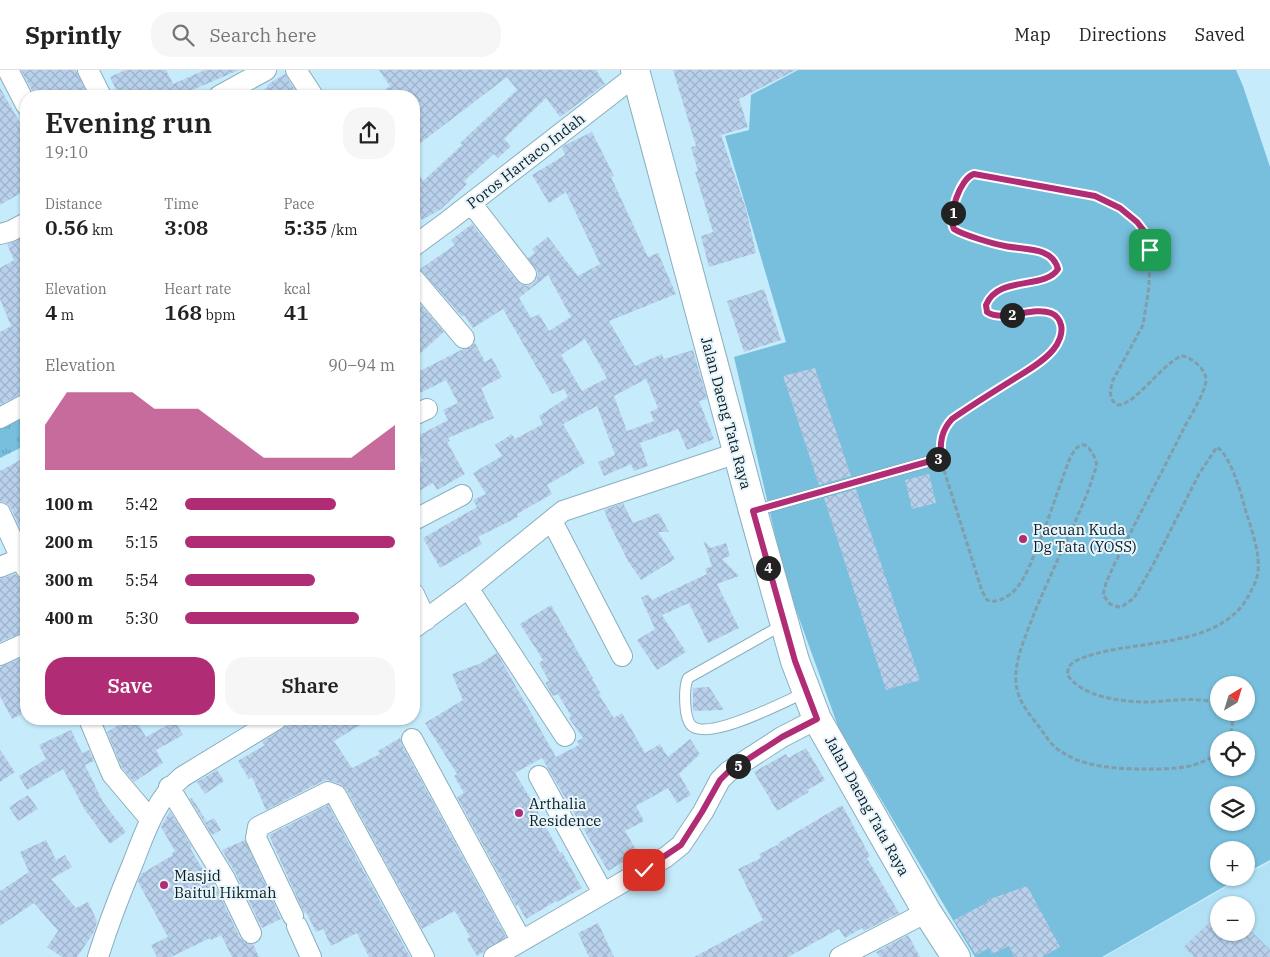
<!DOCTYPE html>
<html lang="en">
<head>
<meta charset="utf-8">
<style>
	:root { --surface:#fff; --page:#f6f6f6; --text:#222; --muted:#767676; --line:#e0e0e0; --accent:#b02d75 }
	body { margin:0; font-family:"IBM Plex Serif",serif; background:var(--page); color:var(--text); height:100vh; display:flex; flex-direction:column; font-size:19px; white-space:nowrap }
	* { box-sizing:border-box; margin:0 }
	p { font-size:16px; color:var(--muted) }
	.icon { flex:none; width:28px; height:28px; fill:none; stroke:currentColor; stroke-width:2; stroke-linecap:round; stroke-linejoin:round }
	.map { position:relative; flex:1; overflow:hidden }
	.sheet { position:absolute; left:20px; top:20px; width:400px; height:635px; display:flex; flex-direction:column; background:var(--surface); border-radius:20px; box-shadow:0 1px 4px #0004 }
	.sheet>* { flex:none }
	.needle { width:32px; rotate:38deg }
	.buttons { position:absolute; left:1210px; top:606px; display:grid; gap:10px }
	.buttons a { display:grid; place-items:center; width:45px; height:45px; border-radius:50%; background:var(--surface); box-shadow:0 1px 4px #0004; font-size:25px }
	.pin { position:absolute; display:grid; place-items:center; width:42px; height:42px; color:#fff; margin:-21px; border-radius:10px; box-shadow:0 2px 8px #0006 }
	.km { position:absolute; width:25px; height:25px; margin:-12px; border-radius:50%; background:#222; color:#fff; font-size:14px; line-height:25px; text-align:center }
	.round { display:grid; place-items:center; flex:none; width:52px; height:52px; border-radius:20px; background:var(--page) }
	.headline { display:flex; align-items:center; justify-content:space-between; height:85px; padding:0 25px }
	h1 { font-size:28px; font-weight:600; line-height:38px }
	.figures { display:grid; grid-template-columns:repeat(3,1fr); gap:8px; height:85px; padding:5px 25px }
	.figures div { display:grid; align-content:center }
	.figures b { font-size:21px; font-weight:600 }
	.figures small { font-size:14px; font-weight:400 }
	.figures p { font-size:14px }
	.chart { height:140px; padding:10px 25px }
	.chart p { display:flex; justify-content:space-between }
	.chart svg { width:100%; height:90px; margin-top:5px; fill:var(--accent); opacity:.7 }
	.cta { display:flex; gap:10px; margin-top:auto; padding:10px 25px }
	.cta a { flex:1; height:58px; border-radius:20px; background:var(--accent); color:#fff; font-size:20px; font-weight:600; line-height:58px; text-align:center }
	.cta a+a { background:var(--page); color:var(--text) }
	ul { padding:0 25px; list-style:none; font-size:16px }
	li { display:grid; grid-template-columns:80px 60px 1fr; align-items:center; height:38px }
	li i { height:12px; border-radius:6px; background:var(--accent) }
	header { display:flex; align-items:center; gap:30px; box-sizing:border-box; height:70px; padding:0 25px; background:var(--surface); border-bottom:1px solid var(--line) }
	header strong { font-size:24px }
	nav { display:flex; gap:28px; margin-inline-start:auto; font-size:18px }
	.search { width:350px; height:45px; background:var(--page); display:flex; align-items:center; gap:12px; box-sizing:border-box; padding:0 18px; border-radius:20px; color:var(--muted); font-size:19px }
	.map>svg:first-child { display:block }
</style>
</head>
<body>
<header>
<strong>Sprintly</strong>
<div class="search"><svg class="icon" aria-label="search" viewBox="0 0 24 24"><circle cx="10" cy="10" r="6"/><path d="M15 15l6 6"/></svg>Search here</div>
<nav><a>Map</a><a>Directions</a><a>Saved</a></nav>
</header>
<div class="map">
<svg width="1270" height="887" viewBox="0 0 1270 887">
	<defs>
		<pattern id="grass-tufts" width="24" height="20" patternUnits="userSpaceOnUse" patternTransform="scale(1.25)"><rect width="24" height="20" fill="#77bfdd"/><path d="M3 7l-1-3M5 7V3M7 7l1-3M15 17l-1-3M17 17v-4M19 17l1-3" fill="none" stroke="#66a4bd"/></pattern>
		<pattern id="building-cross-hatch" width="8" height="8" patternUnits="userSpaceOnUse" patternTransform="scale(1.25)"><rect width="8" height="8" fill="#b9d1ec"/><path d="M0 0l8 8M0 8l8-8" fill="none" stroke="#9eb3ca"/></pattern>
	</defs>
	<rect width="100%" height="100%" fill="#c6ecfc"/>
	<!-- built -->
	<path fill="#b2e1f5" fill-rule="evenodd" d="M1270 792V887H1104L1242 808H1246V805ZM1219 835H1246V862H1219Z"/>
	<!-- grass -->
	<path fill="url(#grass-tufts)" d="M26 329V375L0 388V338Z"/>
	<!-- garden -->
	<path fill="#77bfdd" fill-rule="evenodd" d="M798 0H1236L1243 16 1270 97V790L1246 803V780H1219V808H1239L1102 887H975L839 659 786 512 734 287 786 272 725 66 749 60 751 25ZM1219 615H1246V642H1219ZM1219 670H1246V698H1219ZM1219 725H1246V752H1219Z"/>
	<!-- building -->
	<path fill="url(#building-cross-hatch)" fill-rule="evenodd" d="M21 0H76L88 26H35Z
		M125 0H166L173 14 205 0H239L190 21 193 26H119L110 7Z
		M379 0H596L605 14 560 47 546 28 504 69 511 76 498 88 494 84 464 111 467 114 441 139 422 150 414 135V96L423 111 462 75 460 73 517 20 507 7 414 78V26H377L390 16Z
		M673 0H796L739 29 748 57 721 65 746 139 756 183 709 197 701 166 713 162 695 102 698 101 691 77 696 76Z
		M285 4 299 26H252L268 17 267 15Z
		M0 18 26 63V120L0 135Z
		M592 62 614 106 611 107 648 187 658 183 676 224 609 251 635 296 662 284 664 289 693 280 707 329 699 331 714 369 687 380 678 359 640 373 648 396 634 401 631 394 604 406 598 392 615 385 597 336 563 354 585 393 547 415 552 424 517 444 518 447 478 467 482 474 440 498 423 468 477 437 473 430 486 424 473 403 502 386 495 375 512 364 515 369 543 354 539 346 568 327 564 319 552 324 503 239 473 258 464 245 462 247 420 199 455 175 451 170 472 154 517 211 522 215 528 216 533 214 537 209 538 202 528 188 535 183 532 179 548 167 578 206 600 194 566 122 549 133 532 105 565 85 562 78 565 75ZM548 205 571 247 549 261 539 244 531 248 519 228ZM585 269 607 308 582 321 561 285ZM646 309 658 338 650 342 654 351 627 361 614 326Z
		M26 166V322L20 324 0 335V262L11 256 0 229V198L14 190 7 174Z
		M764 219 781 270 744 282 727 231Z
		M414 227 444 262 414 289Z
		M475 273 485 292 492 288 502 307 481 318 494 348 448 368 450 371 447 372 465 404 437 420 433 413 414 424V396L423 391 414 373V368L448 350 443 340 458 333 446 310 414 326V304L463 279 471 277Z
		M815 298 851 406 819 415 783 306Z
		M26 387V471L11 438 6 433 0 431V401Z
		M929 404 936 433 912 439 905 410Z
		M856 419 920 610 886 620 824 428Z
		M623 433 633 453 659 443 669 462H658L675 489 641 510 628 491 611 457 604 440Z
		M703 470 711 478 726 473 730 486 722 489 739 506 717 514 739 558 708 573 689 533 662 545 686 582 657 600 637 570 655 559 641 528 648 524 652 530 707 504 705 499 712 496Z
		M15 504 20 509 26 511V515L21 517 26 530V561L0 572V509Z
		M551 535 593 608 592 609 601 624 599 625 614 648 622 643 645 683 660 674 668 687 690 669 700 684 679 704 691 725 677 733 668 718 636 736 644 751 625 761 638 783 608 801 542 688 515 703 532 731 560 783 562 782 582 818 557 832 556 831 526 849 518 835 516 836 457 727 464 723 454 706 457 704 425 653 463 630 452 604 481 593 497 583 556 687 579 675 577 671 583 668 569 648 571 646 558 624 553 626 545 613 549 611 539 593 543 590 520 554Z
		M26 586V642L12 649 0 626V597Z
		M709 617 724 640 693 641V618Z
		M129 649H135L146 667 175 651 183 665 156 680 163 693 134 712 122 698 107 662Z
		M289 649H370L334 671 352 698 380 684 378 681 400 668 402 675 506 867 477 886 467 869 470 867 455 841 422 859 346 719 340 714 328 710 323 711 266 740 252 707 249 709 238 691 265 675 262 672 290 654Z
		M71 660 82 683 89 680 94 691 85 695 103 732 126 762 110 774 85 740 63 699 27 720 19 706 46 689 39 675Z
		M806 678 825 710 807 720 809 722 777 741 754 702 786 684 788 688Z
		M0 680 15 702 0 712Z
		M217 700 224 711 205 724 197 712Z
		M28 725 38 739 18 751 9 737Z
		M192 728 207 752 214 748 221 760 212 765 190 729Z
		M328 735 410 887H369L357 863 331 876 323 859 316 862 306 842 304 843 269 765Z
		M842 735 870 786 867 788 899 843 864 861 862 858 845 868 839 859 788 887H694L763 850 738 799 761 788 759 784 779 774 778 773Z
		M170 741 192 777 190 778 206 805 208 804 215 815 240 868 245 873 253 874 259 887H232L221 865 211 870 210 868 171 887H157L151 875 168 867 138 812 141 804 173 785 172 783 175 781 161 757Z
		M46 770 56 790 65 785 72 797 51 809 76 838 88 832 97 851 94 862 77 887H62L47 877 58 861 34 833 0 856V821L29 802 20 782Z
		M245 770 281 849 262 858 236 804 222 780Z
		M1027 816 1060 877 1042 887H1014L1009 876 992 884 989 878 976 885 954 850 988 832 987 830Z
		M1219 843V862H1252L1270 880V887H1194L1184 877Z
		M598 853 614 887H589L578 863Z
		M908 865 920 887H880L876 882Z"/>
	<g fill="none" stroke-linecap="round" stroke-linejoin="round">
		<!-- lane casing -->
		<g stroke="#8aaebe" stroke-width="12">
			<path id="lane" d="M754 441 941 388
				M784 554 688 608C684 617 685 633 686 642 687 647 688 653 692 656 710 671 786 631 806 622"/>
		</g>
		<!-- street casing -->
		<g stroke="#8aaebe" stroke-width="22">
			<path id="street" d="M8 0 26 35
				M88 0 101 26
				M296 0 313 26
				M219 26 266 0
				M471 133 526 204
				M0 164 11 161 26 153
				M414 176 448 151 636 5
				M414 209 464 268
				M414 345 427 339
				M0 348 26 334
				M0 443 26 499
				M414 450 462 425
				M552 451 622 586
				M0 497 22 488
				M468 518 565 666
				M414 524 426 550
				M414 558 468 518 563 441 737 383
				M0 585 26 573
				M89 649 112 704 150 749
				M412 669 521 870
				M539 706 603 823
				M169 717 225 809 251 863
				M293 846 256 768 258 757 328 722 336 725 424 887
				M297 856 311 887
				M98 887C108 855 120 824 133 793 145 762 156 729 182 707L277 649
				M494 887 666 787 681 775 703 742 720 710 728 702 782 667 817 649
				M840 887 927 842"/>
		</g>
		<!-- primary casing -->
		<g stroke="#8aaebe" stroke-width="30">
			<path id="primary" d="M635 0 753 441 795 591 817 649 927 842 956 887"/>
		</g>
		<!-- path -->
		<path stroke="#809da9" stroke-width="3" stroke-dasharray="5 2.5" stroke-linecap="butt" d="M941 377C941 365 944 358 953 349L1044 289C1053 281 1060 273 1061 260 1063 225 1004 253 987 242L986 235C998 205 1045 220 1058 199 1052 176 1024 180 1005 176 992 174 965 166 954 159 948 148 959 113 969 106 975 102 984 106 990 107L1095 126 1120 138 1137 152 1148 166 1150 175 1149 217 1143 255 1113 310C1110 320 1108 330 1118 335 1135 335 1161 295 1181 286 1191 286 1207 300 1206 311 1204 325 1190 346 1183 360 1160 406 1136 451 1113 497L1106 513 1103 525 1110 534 1119 537 1123 536 1134 528 1153 495 1199 404 1217 377C1231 386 1242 426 1246 442 1252 460 1260 483 1258 502 1257 510 1253 517 1250 523 1223 579 1138 569 1088 586 1082 588 1072 591 1069 597 1068 599 1068 602 1067 604 1082 628 1123 632 1149 632 1172 631 1197 626 1219 634
			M944 400 982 521 987 530C996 534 1008 527 1015 520 1024 510 1030 495 1035 483 1048 452 1058 419 1070 388 1075 378 1083 368 1091 381 1093 384 1095 388 1096 391 1097 396 1095 401 1093 406 1088 424 1079 442 1072 459 1058 489 1044 519 1032 549 1024 570 1012 596 1017 619 1020 634 1031 646 1040 658 1045 665 1050 673 1056 678 1080 697 1115 699 1144 699 1170 699 1199 700 1219 681
			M1227 670C1232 661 1235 652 1229 642"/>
		<!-- lane -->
		<use href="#lane" stroke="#fff" stroke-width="10"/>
		<!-- street -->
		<use href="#street" stroke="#fff" stroke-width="20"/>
		<!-- primary -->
		<use href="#primary" stroke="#fff" stroke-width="28"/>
	</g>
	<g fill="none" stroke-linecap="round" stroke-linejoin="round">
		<!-- route casing -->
		<g stroke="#fff" stroke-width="10">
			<path id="route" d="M644 800 681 775 702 742 720 710 728 702 782 667 817 649 795 591 753 441 941 388C940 372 941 361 952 349 972 335 993 322 1014 309 1027 301 1043 292 1053 280 1059 273 1063 263 1061 255 1060 250 1056 245 1051 243 1032 236 1004 253 987 242L986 235C998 205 1045 220 1058 199 1052 176 1023 180 1005 176 994 174 963 165 954 159 947 147 960 108 974 104L1095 126 1120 138 1137 152 1148 166 1150 180"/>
		</g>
		<!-- route -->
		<use href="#route" stroke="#b02d75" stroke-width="6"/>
	</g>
	<!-- markers -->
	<g fill="#b02d75" stroke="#e6f5fc" stroke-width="2">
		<circle cx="1023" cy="469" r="5"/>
		<circle cx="519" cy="743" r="5"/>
		<circle cx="164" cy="815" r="5"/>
	</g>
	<g text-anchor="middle" stroke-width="4" stroke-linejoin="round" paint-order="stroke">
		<!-- street labels -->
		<g font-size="15" fill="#0d1c21" stroke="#e6f5fc">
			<text transform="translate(526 91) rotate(-38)" y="5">Poros Hartaco Indah</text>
			<text transform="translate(726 343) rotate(75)" y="5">Jalan Daeng Tata Raya</text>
			<text transform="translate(867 736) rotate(61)" y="5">Jalan Daeng Tata Raya</text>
		</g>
		<!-- poi labels -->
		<g font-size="15" fill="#0d1c21" stroke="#e6f5fc" text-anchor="start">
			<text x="1033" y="465">Pacuan Kuda<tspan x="1033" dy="17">Dg Tata (YOSS)</tspan></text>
			<text x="529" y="739">Arthalia<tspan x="529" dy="17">Residence</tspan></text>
			<text x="174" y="811">Masjid<tspan x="174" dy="17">Baitul Hikmah</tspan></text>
		</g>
	</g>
</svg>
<div class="buttons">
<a><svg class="needle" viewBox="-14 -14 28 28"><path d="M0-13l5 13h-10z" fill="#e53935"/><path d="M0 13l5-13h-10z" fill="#767676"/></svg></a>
<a><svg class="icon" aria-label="locate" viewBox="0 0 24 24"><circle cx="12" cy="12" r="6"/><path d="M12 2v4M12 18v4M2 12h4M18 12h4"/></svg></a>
<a><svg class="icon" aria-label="layers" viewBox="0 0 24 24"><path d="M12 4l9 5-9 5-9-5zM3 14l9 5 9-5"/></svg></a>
<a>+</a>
<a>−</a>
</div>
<div class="pin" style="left:1150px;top:180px;background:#1e9e55"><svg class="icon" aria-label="arrive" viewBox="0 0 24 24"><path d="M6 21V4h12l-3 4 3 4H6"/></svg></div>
<div class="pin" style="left:644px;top:800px;background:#d93025"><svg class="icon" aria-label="check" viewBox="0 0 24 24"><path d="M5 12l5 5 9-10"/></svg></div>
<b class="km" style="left:953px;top:143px">1</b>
<b class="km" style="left:1012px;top:245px">2</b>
<b class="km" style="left:938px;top:389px">3</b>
<b class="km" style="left:768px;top:498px">4</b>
<b class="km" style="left:738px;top:696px">5</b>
<section class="sheet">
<div class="headline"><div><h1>Evening run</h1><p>19:10</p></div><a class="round"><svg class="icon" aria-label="share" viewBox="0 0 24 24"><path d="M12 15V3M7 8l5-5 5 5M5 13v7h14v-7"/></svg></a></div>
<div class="figures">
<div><p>Distance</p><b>0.56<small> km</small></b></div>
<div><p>Time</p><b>3:08</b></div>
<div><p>Pace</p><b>5:35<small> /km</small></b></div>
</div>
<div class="figures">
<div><p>Elevation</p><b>4<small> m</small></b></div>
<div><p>Heart rate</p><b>168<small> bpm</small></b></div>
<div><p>kcal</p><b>41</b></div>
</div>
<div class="chart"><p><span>Elevation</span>90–94 m</p>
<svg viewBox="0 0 160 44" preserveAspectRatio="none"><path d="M0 44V22L10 6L20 6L30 6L40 6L50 14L60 14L70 14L80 22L90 30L100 38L110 38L120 38L130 38L140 38L150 30L160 22V44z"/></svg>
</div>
<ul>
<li><b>100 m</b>5:42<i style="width:72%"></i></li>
<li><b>200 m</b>5:15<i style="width:100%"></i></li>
<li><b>300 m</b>5:54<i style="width:62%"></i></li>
<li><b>400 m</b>5:30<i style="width:83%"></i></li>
</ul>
<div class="cta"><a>Save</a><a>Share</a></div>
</section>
</div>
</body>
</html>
